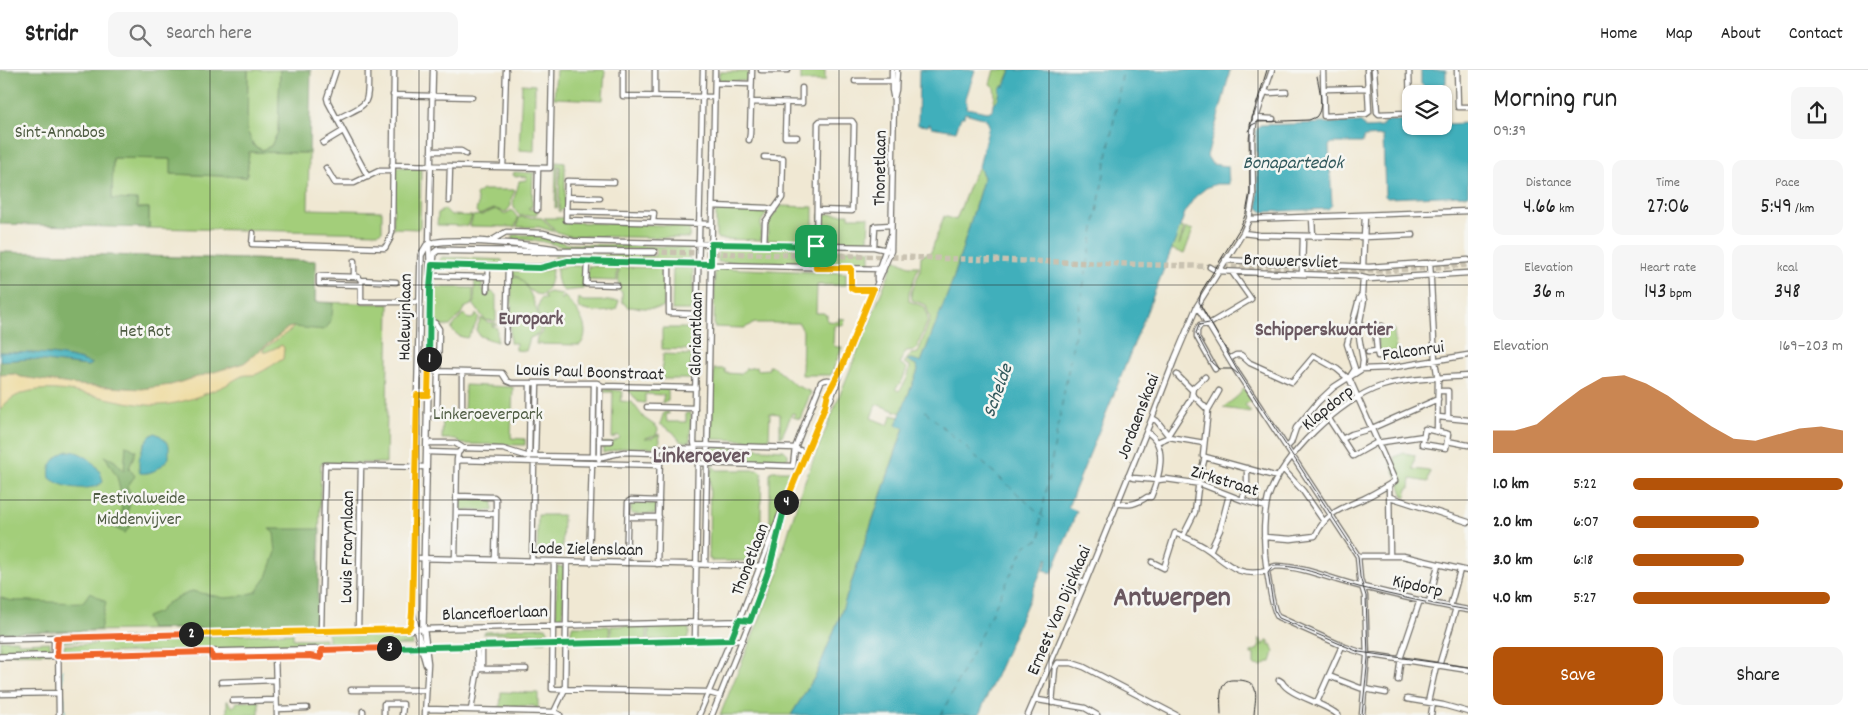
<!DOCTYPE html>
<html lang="en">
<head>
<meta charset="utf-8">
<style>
	:root { --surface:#fff; --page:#f6f6f6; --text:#222; --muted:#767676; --line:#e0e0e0; --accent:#b45309 }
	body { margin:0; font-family:Dekko,sans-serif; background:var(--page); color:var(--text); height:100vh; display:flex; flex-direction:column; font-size:19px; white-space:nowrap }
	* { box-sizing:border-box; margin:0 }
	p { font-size:16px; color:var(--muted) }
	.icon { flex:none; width:28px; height:28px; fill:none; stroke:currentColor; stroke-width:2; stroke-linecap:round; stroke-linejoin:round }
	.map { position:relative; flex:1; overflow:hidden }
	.panel { display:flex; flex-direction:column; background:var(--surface); width:400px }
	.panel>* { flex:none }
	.fabs { position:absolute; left:1402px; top:15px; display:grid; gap:10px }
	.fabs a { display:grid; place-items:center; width:50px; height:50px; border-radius:10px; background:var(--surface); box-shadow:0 1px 4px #0004; font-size:25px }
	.pin { position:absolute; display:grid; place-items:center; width:42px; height:42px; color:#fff; margin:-21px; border-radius:10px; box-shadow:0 2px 8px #0006 }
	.km { position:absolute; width:25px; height:25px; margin:-12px; border-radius:50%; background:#222; color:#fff; font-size:14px; line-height:25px; text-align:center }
	.round { display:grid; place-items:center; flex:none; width:52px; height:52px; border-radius:10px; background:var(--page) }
	.overview { display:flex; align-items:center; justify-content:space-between; height:85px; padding:0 25px }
	h1 { font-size:28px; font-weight:600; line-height:38px }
	.stats { display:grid; grid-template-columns:repeat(3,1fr); gap:8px; height:85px; padding:5px 25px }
	.stats div { display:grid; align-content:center; border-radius:10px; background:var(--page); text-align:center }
	.stats b { font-size:21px; font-weight:600 }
	.stats small { font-size:14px; font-weight:400 }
	.stats p { font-size:14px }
	.chart { height:140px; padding:10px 25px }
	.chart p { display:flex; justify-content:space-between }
	.chart svg { width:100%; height:90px; margin-top:5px; fill:var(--accent); opacity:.7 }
	.cta { display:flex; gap:10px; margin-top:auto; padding:10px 25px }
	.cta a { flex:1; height:58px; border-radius:10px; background:var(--accent); color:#fff; font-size:20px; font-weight:600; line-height:58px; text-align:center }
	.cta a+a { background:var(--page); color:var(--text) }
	ul { padding:0 25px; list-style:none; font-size:16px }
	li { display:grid; grid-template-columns:80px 60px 1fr; align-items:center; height:38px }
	li i { height:12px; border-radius:6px; background:var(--accent) }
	header { display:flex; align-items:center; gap:30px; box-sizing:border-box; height:70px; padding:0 25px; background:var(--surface); border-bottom:1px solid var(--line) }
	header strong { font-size:24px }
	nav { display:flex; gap:28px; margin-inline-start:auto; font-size:18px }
	.search { width:350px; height:45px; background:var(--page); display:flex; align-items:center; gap:12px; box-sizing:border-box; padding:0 18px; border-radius:10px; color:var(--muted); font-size:19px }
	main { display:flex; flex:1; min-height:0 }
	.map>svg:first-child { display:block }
</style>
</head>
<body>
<header>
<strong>Stridr</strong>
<div class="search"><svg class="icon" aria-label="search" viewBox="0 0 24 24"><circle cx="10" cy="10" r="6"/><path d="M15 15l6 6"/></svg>Search here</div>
<nav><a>Home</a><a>Map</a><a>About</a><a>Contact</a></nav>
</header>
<main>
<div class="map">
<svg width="1468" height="645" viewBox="0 0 1468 645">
	<rect width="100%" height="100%" fill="#f6f6f2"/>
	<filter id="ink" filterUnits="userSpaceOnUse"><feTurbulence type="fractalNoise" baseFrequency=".02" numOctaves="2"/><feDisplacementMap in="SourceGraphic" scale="10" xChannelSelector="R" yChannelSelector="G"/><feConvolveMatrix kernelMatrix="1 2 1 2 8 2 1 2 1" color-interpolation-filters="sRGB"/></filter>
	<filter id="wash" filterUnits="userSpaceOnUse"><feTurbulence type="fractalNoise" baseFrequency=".0096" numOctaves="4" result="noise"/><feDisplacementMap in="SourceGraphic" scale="20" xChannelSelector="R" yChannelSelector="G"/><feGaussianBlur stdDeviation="1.12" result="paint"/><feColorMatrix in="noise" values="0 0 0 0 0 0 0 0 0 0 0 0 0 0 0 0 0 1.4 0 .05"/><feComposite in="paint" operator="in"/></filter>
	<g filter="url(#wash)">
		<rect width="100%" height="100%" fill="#f0e8d3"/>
		<!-- green -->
		<path fill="#a3ce7a" stroke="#677c52" d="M248 0H280L278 62 271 76 262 80 254 76 247 61Z
			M556 0H605L603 30 554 28Z
			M801 0H825V11H801Z
			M994 0H1011L997 31 993 34 995 26 994 17 990 14Z
			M719 2H748V11H719Z
			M522 14 535 15 534 81 519 80Z
			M249 82 309 83 308 139 382 141V161L378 163 149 158V138H137V131L112 130 113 88 172 89V104L247 107Z
			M556 92 565 93V138L559 142 560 96H558L557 138H555Z
			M395 97H421L420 156 418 159 393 158Z
			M979 97 984 107 953 210 921 292 912 289 908 290 916 295 918 300 901 343 876 334 871 348 888 355 892 345 899 347 896 355 904 357 840 546 816 605 791 645H720L780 500 781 487 802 418 895 189 909 196H919L909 223V231L925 237 928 250 916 280 906 281 900 292 901 294 907 298 902 311 895 319 899 321C905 314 909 306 910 296L904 293 911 284 918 283 930 249 926 235 912 230 911 223 920 201 921 186 931 182 944 146 956 150 973 106Z
			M514 102 536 103 533 105 532 137H529V139L538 140 536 145 520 146C507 134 517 125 519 111L526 110 527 107 514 106 513 105Z
			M482 120H515L511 129V136L506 142 494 139 479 145 476 141 478 134 476 125Z
			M781 136 813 137V171L767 170 769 151Z
			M445 139 451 145 472 146 468 156 437 155 438 143Z
			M496 139 505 144 512 140 518 148 515 157 470 156 473 146 482 145Z
			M716 139 769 140 761 152V170L718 169 716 166Z
			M820 144H849V147H869L868 171 819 172Z
			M519 147 542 148 555 162 539 157H517Z
			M544 148H564L565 152 690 156 689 168 569 166 557 162Z
			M1179 157 1184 158 1179 175 1186 158 1193 160 1184 184 1171 179Z
			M513 165H537L568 174 689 177V190L568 188 561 190 554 188 555 186 571 184 655 186 656 180 568 178 540 171 513 169Z
			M718 177 812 178 811 195 718 192Z
			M820 179 870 180V196L820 195Z
			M0 182 316 191 315 232 389 234 386 393H321L317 556 0 563Z
			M442 187 502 190V194L440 192V189Z
			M568 196H584L583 219 564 221C557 215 557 207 557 198Z
			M588 196 617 197V211L588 210Z
			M619 197 665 198 664 237C655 240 638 237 627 237L622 231V222L618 220Z
			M673 198H693V240H672Z
			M717 198 846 203V215H817L816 243H824L825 245H827V251L839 252V248L845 249 844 255H836L834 256 833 274 836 277H842L831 305H802L803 261 799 253H755L744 258 714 257 715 200Z
			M552 199C552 209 547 234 531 221 523 214 522 206 510 203L511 201 534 202Z
			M510 205C516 206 520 208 524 213 531 221 544 255 539 264L530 268 526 281 516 280V273H510V256L508 252 511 251 512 208H510Z
			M475 210H479V212L482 210V220H486V226H489V220L496 225V251L485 250 474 235Z
			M435 217 473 218V234L464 238 461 244 450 256H440L434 248Z
			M549 222 562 224 561 229H563L564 226C575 237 594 259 580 275L536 274 537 267 542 263V253L546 248 545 247 540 251C538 242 537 237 541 228L546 229 543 225Z
			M579 228 583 231H619L616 239C606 243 589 243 579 238L578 235Z
			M465 244 467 248 471 249 475 247 476 244 479 247 473 260 467 268 459 266 451 259 462 245Z
			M481 248 487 252 496 253 497 255H492V256L497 258V272L480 266 476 260Z
			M662 258H693V280L662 279Z
			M1394 259 1396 281 1379 283 1377 260Z
			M663 284 692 285V309H662Z
			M769 296 774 297 795 315 811 322 800 349 793 347 795 344 792 343 783 364 780 368V344L770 343 769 371 711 369 714 299H725V303L741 304 745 299 757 297 758 300 769 299Z
			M465 315 513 317 511 368 525 369V375L461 374 456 369H442L443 344H464Z
			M627 318 668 319V331L662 333 664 325 645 324V333L638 332Z
			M1244 318 1252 330 1245 335 1251 342 1223 338 1239 325Z
			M604 319 622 321 623 323 620 331 632 332 644 348 657 357 658 360 656 365 645 368H652L659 364 660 371 656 377 622 378 603 383V373H611L620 368 618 365 612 369 613 322H604Z
			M664 342H669V344H666L667 352H686V343H691L690 372H681L673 362 660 354Z
			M712 377 784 380 788 384V388L783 392H711Z
			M1404 383 1415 385 1413 399 1430 401 1428 412 1411 409 1410 418H1408L1406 427H1404L1399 413 1402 412 1400 407 1397 408 1391 394 1395 392 1394 387Z
			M711 394 717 400H759L762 402 760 486 755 491H711V489H709L710 401H713Z
			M772 401H790L794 404 770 461V403Z
			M459 429 493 430V441L459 440Z
			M631 433 656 434V444H631Z
			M538 445H563L562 486 537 485Z
			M557 496 564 497 563 548H556Z
			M686 554 689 558V564L687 569 649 570V555Z
			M647 555V570L611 571V556Z
			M572 556H609L610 571H572L570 567Z
			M546 557 549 563 483 564 485 562 501 561 511 558Z
			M410 561 413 575 328 577V562Z
			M293 563V569L325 568V577L64 584V575L96 574V571L63 572V570Z
			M548 567 546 572H487V568Z
			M1259 568 1264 573 1263 576 1268 570 1270 572 1268 573V575L1271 574 1274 582 1271 592H1268L1262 596 1254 595V584H1251V582L1258 579 1260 574Z
			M0 570H18V573L50 572V583L0 584Z
			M501 622 538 623V639H535V636H513V640H500Z
			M227 630 232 637 236 635V632L259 631V645H227Z"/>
		<!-- forest -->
		<path fill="#82b16a" stroke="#566e4a" d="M0 0H248L247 61 254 76 262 80 271 76 278 62 280 0H311L309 83 249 82 247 107 171 104V89L113 88 112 129 137 130V138H149V158L0 154Z
			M0 182 316 191 315 232 333 233C332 244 333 253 324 260L294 257 288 258 244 293 171 315 141 319 77 315 21 307 15 304 0 305V291L29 289 88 296 83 290 52 284 0 282Z
			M126 375 136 381 129 398 135 406 127 417C134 425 130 433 127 443L133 451 125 463 111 456 112 447 121 451 122 439 120 420 117 407 105 386 115 391 124 401Z
			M269 459H320L317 556 150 559 146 547 159 542 167 533 192 521 224 528 237 527 256 522 267 507 276 482 274 463Z
			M90 522 106 532 100 560 0 563V527C12 533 18 530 31 531 49 532 65 533 83 532Z"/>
		<!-- sand -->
		<path fill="#eeda9e" stroke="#8c8264" d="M294 257 291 260 263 279V282H266L282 275 284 278 283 289C275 293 266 300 257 304 252 306 247 304 242 306 235 309 229 314 222 317 203 325 181 334 160 335 116 339 32 295 0 340V305L15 304 21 307 77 315 141 319 171 315 244 293 288 258Z"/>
		<!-- water -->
		<path fill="#40afbb" stroke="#366d73" d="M919 0H975L965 31 967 32 966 38 988 42 992 40 993 34C1001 29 998 24 1001 17L1005 16 1011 0H1230L1225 22 1207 86 1212 94 1228 96 1229 114H1216L1206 118 1195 127 1186 140 1175 171 1110 334 1068 437 1077 441 1052 503 1044 500 1048 489 1047 488 979 645H791L816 605 840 546 904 358 896 355 918 300 916 295 907 290 912 289 921 292 953 210 984 107 979 97 989 55 986 49 965 43 964 47H961L956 61 931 57V55L929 54 928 56 918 55Z
			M1421 0H1446V13L1443 16 1438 17V24H1429V17H1424L1421 14Z
			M1411 50V56H1444V54L1468 53V125L1387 128 1385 126 1383 66 1365 67 1362 73H1332L1329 76 1332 135 1328 139 1263 142 1258 138 1256 60 1260 55 1361 52 1365 58 1381 57 1385 51Z
			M0 282C30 283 64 282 92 294L88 296 29 289 0 291Z
			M155 363 161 366 169 375V388C161 397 153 405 140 403 136 391 143 368 155 363Z
			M68 381C84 381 101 396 103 412 90 423 61 418 50 408 47 394 57 385 68 381Z"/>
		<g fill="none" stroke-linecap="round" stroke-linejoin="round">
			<!-- stream -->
			<path stroke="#40afbb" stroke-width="1" d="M62 600V619
				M63 625 64 628 65 645"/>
			<!-- ferry -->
			<path stroke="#32595d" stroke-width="1" stroke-dasharray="6 5" stroke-linecap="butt" d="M925 341 1048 451
				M941 645 1025 476 1041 469 1040 454 1123 0"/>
		</g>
	</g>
	<g filter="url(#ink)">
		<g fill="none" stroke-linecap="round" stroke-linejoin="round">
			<!-- major-tunnel -->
			<path stroke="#c9c2b1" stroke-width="5.5" stroke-dasharray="5.5 3" stroke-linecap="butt" d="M654 182 897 187 1355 201H1382L1468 195"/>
			<!-- minor casing -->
			<g stroke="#706d66" stroke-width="7">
				<path id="minor" d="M336 0 327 28 328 32 368 107
					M623 0V26L714 27
					M761 0H788
					M1323 0 1324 46 1366 44 1369 42 1367 0
					M1374 0 1377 42 1379 44 1407 43 1410 41 1409 0
					M1457 0 1458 37H1468
					M855 11H896
					M715 13 751 14
					M1327 19 1368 18
					M1264 21 1269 23 1286 22
					M393 25 472 27
					M655 26V0
					M894 28 896 20 897 0
					M751 32 802 33V18
					M786 33 785 67H797
					M1255 48 1273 49
					M337 49C370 32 368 38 368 0
					M749 70 750 64 752 0
					M323 73 343 61
					M431 81H461L466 84
					M392 95 550 98 552 0
					M503 97 506 0
					M326 98 335 113H354L379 101H391
					M614 112 567 111 566 150 712 154
					M567 127 600 128
					M449 131 450 96
					M712 136 767 138 774 140
					M537 140 538 98
					M566 141 654 143 653 152
					M1312 147 1313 167
					M1249 149 1468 141
					M253 163 252 174 385 178 390 169 392 162 394 0
					M1243 163 1259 165 1364 167 1413 165
					M489 172 506 162 543 163 573 171 874 177 891 181
					M764 175 765 152 782 128 783 88 764 87
					M874 177 875 156 891 155
					M1225 190 1369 197 1468 190
					M587 191 586 214 617 215
					M1430 192 1435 291 1438 310 1437 361
					M669 193V243L697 244
					M432 195 540 197 568 191 879 199 883 201
					M1363 196 1365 145
					M816 197 818 53 820 51H852L854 54 852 141 817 140
					M1210 197 1217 201 1356 206 1369 209 1468 203
					M851 198V218L855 220H873
					M430 204 429 174 433 0
					M1302 204 1303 167
					M437 206 488 207
					M354 207V191
					M361 210 396 212
					M877 210V204L890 167
					M361 215 319 214V206L358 207 361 210V232H419
					M487 220 488 197
					M1197 236 1235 299 1358 486 1360 509 1365 526 1367 587 1362 645
					M429 252 435 253 439 259 437 342
					M506 272 508 197
					M1377 281 1378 286 1391 284
					M1368 282 1377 281 1375 257 1382 256
					M1229 289 1236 285H1241L1250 293 1292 312 1314 286 1337 299 1350 310 1395 411C1385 417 1374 424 1363 429 1340 439 1327 442 1315 466L1291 469 1264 467
					M1215 299 1197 267V261L1200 255 1209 254 1251 229 1232 202
					M1362 299 1389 298 1468 285
					M428 301 502 303 507 311 512 313H597L602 316 696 318
					M1177 305 1192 320
					M1351 305 1355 299 1347 274 1359 229 1362 224
					M1468 306C1439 308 1410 308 1382 316 1340 329 1281 387 1268 428 1263 447 1264 466 1265 485 1266 495 1272 541 1278 547L1345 577 1366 584 1468 600
					M1438 321H1448V348
					M1193 325 1208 340
					M826 336 831 329 840 302
					M647 337 695 338
					M427 344 437 342H462V302
					M1438 347 1468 350
					M1152 348 1157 351 1168 365
					M1329 349 1353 386 1376 373 1424 366
					M1425 359 1448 364 1446 378 1422 374Z
					M1168 365 1191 329 1193 318 1205 307
					M1169 367 1204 373
					M1342 369 1352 364 1370 359 1438 329
					M599 371H611
					M1447 371 1468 375
					M1157 372 1169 367
					M427 373H455L463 378 503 379 526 386 602 387 624 382 656 383 660 387 696 388
					M695 375 795 378 806 383
					M1287 377 1291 373 1296 358 1318 332 1334 317 1362 299 1363 290 1358 261 1364 230 1362 224 1363 208
					M427 382 458 383 460 381
					M458 383 457 390 660 395
					M656 383 661 378 695 379
					M535 386 537 313
					M1203 386 1208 340 1219 321
					M593 387 594 313
					M529 388 530 313
					M599 389 600 316
					M698 393 793 396
					M793 396 795 378 821 312C826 308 831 310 835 313L836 316
					M1283 399 1303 421 1323 450
					M1128 406 1133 408 1158 410 1166 409 1201 414 1242 430 1266 437
					M1389 415 1390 485
					M1390 427 1468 452
					M1242 430 1247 416V398
					M1117 433C1129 436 1137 434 1147 427H1151C1159 408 1169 375 1147 362
					M456 443 496 444V429L494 427 456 426
					M628 447H659
					M1183 466 1195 442 1199 410 1205 387 1278 407
					M1208 479H1211L1220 460 1229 425
					M1358 486H1403L1468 501
					M414 488 770 496
					M455 489 457 390
					M495 490 496 444
					M532 491 534 392
					M589 492 592 393
					M1152 492 1164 498 1175 463C1187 468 1200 473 1210 481 1231 497 1240 507 1267 501
					M626 493 628 432 631 430 659 431
					M657 494 660 387
					M705 495 715 0
					M1267 501C1271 498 1272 496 1277 496 1306 497 1332 510 1359 516 1395 525 1431 534 1468 540
					M1077 510 1085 513
					M1429 532 1438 495
					M1450 537 1460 500
					M423 559 750 551
					M358 560 361 395
					M321 561 325 395 426 397
					M56 568 58 570 59 645
					M56 568 54 571V583L57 585
					M695 571 698 393 694 372 703 0
					M482 576V599
					M421 577 426 595
					M211 582 212 588 310 586 321 588V580
					M275 586 277 645
					M1058 593H1072L1084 597 1176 645
					M1439 596 1456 538
					M478 599H526
					M1329 606 1360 618 1386 623
					M1279 610 1282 612C1288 625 1325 633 1338 645
					M1398 610 1401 586 1420 530
					M221 612 275 610
					M552 619 706 622 720 626
					M552 619 554 491
					M565 619 567 492
					M351 620H426
					M0 624 58 623
					M1407 629 1443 635 1468 642
					M1038 630 1085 638 1097 645
					M232 631 276 630
					M1317 632 1342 576
					M1428 632 1436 596
					M1052 633 1055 598 1058 593
					M277 639 307 638
					M425 639 554 642
					M471 640 478 599 477 576
					M363 645V641
					M384 645V634H403
					M402 645 403 636
					M425 645 428 593 426 577 743 570
					M560 645 554 642 565 619H563
					M699 645 742 543 778 450 825 337 828 323 841 299 891 181 894 30 892 20V0
					M712 645 764 516 784 442
					M1028 645 1085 513 1152 348 1175 288 1197 236 1243 163 1249 149 1253 126 1252 69 1254 54 1272 0
					M1431 645 1433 633"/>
			</g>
			<!-- major casing -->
			<g stroke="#706d66" stroke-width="8">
				<path id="major" d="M0 569 421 559
					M421 577 412 542 421 185 427 175C446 166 532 175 555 179
					M0 587 426 577 423 555 430 219 434 183 438 180C510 182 582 181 654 182"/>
			</g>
			<!-- minor -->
			<use href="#minor" stroke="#fff" stroke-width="4.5"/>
			<!-- major -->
			<use href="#major" stroke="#fff" stroke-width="5.5"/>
			<!-- tram -->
			<path stroke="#2b2b2b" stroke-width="1" d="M1267 0 1250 55V122L1246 143 1240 158 1201 222 1199 232 1237 300 1358 486 1360 507 1366 526 1368 588 1362 645
				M1248 61 1252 55 1258 52 1309 50 1316 47C1325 37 1319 18 1317 6
				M1209 253 1199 255 1196 263 1212 293 1219 299H1232L1238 304
				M1468 540C1431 534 1395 526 1359 517 1333 510 1300 494 1273 496L1268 503 1274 540 1279 548 1359 582 1468 597
				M1221 645C1221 637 1219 621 1224 614 1227 609 1233 610 1238 610 1262 611 1255 627 1254 645"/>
		</g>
	</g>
	<g fill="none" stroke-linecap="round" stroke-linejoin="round" filter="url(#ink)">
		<!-- split-1 casing -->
		<g stroke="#fff" stroke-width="10">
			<path id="split-1" d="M429 289 430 219 432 195 540 198 568 191 711 194V174L816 176"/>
		</g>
		<!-- split-2 casing -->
		<g stroke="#fff" stroke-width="10">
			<path id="split-2" d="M191 564 408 559 411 554 412 542 417 325H428L429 289"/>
		</g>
		<!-- split-3 casing -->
		<g stroke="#fff" stroke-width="10">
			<path id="split-3" d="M191 564 56 568 58 570 57 586 211 582 212 588 310 586 321 588V580L389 578"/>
		</g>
		<!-- split-4 casing -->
		<g stroke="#fff" stroke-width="10">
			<path id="split-4" d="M389 578 731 570 739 550 750 551 770 496 786 432"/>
		</g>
		<!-- split-5 casing -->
		<g stroke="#fff" stroke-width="10">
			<path id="split-5" d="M786 432 825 337 828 323 841 299 873 220H855L851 218V198H816V176"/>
		</g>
		<!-- split-1 -->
		<use href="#split-1" stroke="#22a559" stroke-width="6"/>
		<!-- split-2 -->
		<use href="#split-2" stroke="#f5b400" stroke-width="6"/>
		<!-- split-3 -->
		<use href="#split-3" stroke="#f0652b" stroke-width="6"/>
		<!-- split-4 -->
		<use href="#split-4" stroke="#22a559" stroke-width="6"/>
		<!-- split-5 -->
		<use href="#split-5" stroke="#f5b400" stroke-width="6"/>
	</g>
	<!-- grid -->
	<path fill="none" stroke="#2b2b2b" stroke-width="1" stroke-opacity="0.55" d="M210 0V645M419 0V645M629 0V645M839 0V645M1049 0V645M1258 0V645M0 215H1468M0 430H1468"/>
	<g text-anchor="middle" stroke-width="5" stroke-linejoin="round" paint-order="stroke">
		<!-- park labels -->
		<g font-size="18" fill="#4f5c43" stroke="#f6f6f2">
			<text x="60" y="67">Sint-Annabos</text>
			<text x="145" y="266">Het Rot</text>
			<text x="488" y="349">Linkeroeverpark</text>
			<text x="139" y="433">Festivalweide<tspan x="139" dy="21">Middenvijver</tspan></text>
		</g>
		<!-- street labels -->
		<g font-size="18" fill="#2b2b2b" stroke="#f6f6f2">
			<text transform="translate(879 98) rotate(-89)" y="6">Thonetlaan</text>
			<text transform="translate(1291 190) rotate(2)" y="6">Brouwersvliet</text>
			<text transform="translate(404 247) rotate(-89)" y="6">Halewijnlaan</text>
			<text transform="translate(695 264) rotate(-89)" y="6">Gloriantlaan</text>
			<text transform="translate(1413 280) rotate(-8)" y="6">Falconrui</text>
			<text transform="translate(590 301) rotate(2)" y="6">Louis Paul Boonstraat</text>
			<text transform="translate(1327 337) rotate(-39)" y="6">Klapdorp</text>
			<text transform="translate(1137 346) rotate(-69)" y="6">Jordaenskaai</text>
			<text transform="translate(1225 410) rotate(17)" y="6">Zirkstraat</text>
			<text transform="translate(346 477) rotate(-89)" y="6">Louis Frarynlaan</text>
			<text transform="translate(587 478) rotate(1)" y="6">Lode Zielenslaan</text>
			<text transform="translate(749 489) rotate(-69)" y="6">Thonetlaan</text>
			<text transform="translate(1418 515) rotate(13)" y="6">Kipdorp</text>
			<text transform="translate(1058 540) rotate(-67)" y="6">Ernest Van Dijckkaai</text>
			<text transform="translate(495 542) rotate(-2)" y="6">Blancefloerlaan</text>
		</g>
		<!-- water labels -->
		<g font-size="19" font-style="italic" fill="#32595d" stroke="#f6f6f2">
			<text x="1293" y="98">Bonapartedok</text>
			<text transform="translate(996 320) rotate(-70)" y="7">Schelde</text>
		</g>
		<!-- neighbourhood labels -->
		<g font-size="19" font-weight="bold" fill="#6a5860" stroke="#f6f6f2">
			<text x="531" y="254">Europark</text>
		</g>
		<!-- quarter labels -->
		<g font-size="20" font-weight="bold" fill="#6a5860" stroke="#f6f6f2">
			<text x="1324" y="265">Schipperskwartier</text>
		</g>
		<!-- district labels -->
		<g font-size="22" font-weight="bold" fill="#6a5860" stroke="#f6f6f2">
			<text x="701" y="392">Linkeroever</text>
		</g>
		<!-- town labels -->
		<g font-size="28" font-weight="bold" fill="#6a5860" stroke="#f6f6f2">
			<text x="1172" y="535">Antwerpen</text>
		</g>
	</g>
</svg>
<div class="fabs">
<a><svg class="icon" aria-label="layers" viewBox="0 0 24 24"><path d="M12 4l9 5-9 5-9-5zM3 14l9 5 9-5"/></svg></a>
</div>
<div class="pin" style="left:816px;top:176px;background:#1e9e55"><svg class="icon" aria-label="arrive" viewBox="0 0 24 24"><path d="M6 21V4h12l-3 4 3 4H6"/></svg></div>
<b class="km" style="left:429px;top:289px">1</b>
<b class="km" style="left:191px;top:564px">2</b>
<b class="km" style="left:389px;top:578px">3</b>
<b class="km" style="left:786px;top:432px">4</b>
</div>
<section class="panel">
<div class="overview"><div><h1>Morning run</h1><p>09:39</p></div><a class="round"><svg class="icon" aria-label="share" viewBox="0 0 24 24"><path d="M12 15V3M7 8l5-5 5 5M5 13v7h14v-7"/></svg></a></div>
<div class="stats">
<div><p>Distance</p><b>4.66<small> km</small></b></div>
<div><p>Time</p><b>27:06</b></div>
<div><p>Pace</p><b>5:49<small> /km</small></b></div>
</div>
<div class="stats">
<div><p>Elevation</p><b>36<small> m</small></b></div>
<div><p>Heart rate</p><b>143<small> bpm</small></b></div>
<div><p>kcal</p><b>348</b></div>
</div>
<div class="chart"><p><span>Elevation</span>169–203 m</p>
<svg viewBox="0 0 160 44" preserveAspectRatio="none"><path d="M0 44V33L10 33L20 30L30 21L40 13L50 7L60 6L70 10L80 16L90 24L100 31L110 37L120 38L130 35L140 32L150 31L160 33V44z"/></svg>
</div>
<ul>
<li><b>1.0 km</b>5:22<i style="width:100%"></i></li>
<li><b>2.0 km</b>6:07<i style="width:60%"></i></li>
<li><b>3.0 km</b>6:18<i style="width:53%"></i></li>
<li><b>4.0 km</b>5:27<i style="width:94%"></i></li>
</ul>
<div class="cta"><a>Save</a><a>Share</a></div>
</section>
</main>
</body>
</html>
